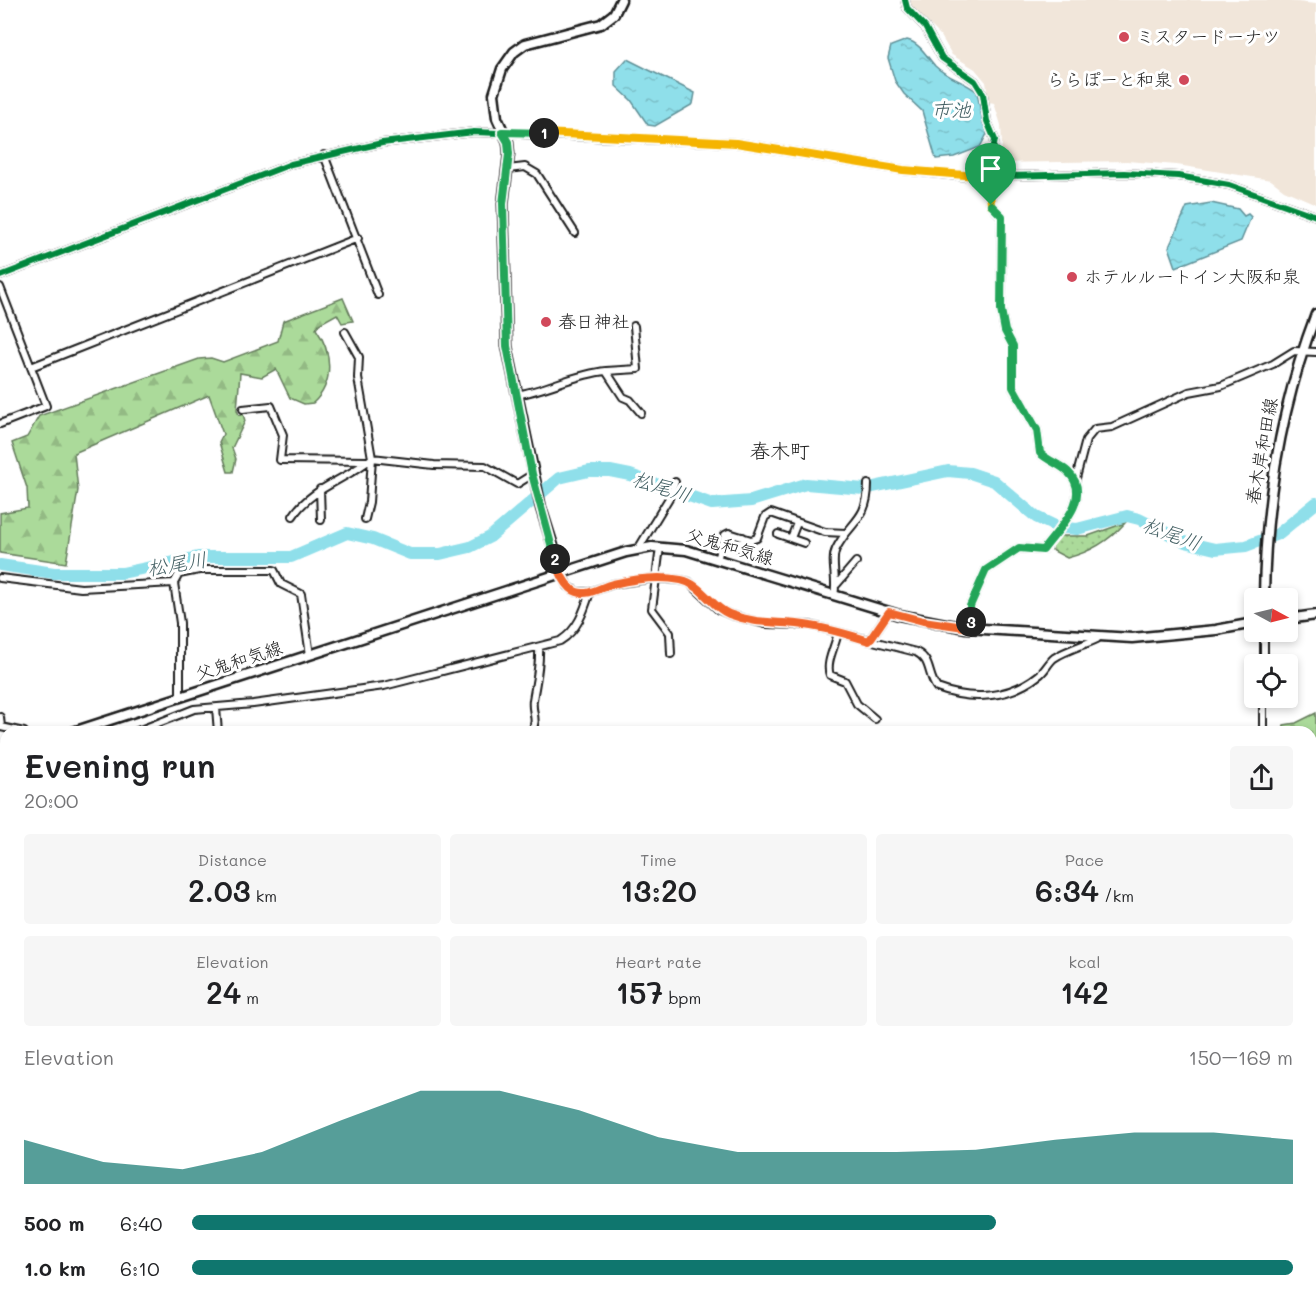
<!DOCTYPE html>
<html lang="en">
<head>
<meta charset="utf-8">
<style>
	:root { --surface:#fff; --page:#f6f6f6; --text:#202124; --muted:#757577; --accent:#0f766e }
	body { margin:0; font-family:Mali,"Klee One",sans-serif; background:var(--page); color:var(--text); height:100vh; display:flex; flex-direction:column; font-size:22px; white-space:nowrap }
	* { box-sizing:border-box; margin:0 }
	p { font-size:20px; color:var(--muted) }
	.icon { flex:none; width:33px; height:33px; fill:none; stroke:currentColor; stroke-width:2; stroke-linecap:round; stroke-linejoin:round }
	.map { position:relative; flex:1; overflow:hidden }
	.details { position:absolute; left:0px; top:726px; width:1317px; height:576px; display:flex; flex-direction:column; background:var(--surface); border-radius:18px 18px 0 0; box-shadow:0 3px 9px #0003 }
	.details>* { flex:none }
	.needle { width:39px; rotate:97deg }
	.buttons { position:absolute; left:1244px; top:588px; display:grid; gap:12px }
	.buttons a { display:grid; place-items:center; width:54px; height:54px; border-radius:6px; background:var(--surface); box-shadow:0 3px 9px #0003; font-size:30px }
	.pin { position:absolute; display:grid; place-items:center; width:51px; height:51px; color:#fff; margin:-62px -26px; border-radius:50% 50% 50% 0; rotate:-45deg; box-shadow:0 0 6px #0007 }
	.pin .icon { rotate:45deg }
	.km { position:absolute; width:30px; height:30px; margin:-15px; border-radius:50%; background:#222; color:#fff; font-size:16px; line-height:30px; text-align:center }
	.round { display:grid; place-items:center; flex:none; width:63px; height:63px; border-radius:6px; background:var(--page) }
	.overview { display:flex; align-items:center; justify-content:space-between; height:102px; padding:0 24px }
	h1 { font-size:33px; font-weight:600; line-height:45px }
	.stats { display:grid; grid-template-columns:repeat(3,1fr); gap:9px; height:102px; padding:6px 24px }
	.stats div { display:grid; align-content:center; border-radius:6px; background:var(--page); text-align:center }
	.stats b { font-size:30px; font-weight:600 }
	.stats small { font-size:16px; font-weight:400 }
	.stats p { font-size:16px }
	.chart { height:168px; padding:12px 24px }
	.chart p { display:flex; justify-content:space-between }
	.chart svg { width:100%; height:108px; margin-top:6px; fill:var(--accent); opacity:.7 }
	ul { padding:0 24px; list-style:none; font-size:20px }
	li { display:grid; grid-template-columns:96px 72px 1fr; align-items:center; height:45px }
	li i { height:15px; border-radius:8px; background:var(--accent) }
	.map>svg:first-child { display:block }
</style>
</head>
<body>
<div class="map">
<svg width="1316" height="1302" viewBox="0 0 1316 1302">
	<defs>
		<pattern id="grass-dots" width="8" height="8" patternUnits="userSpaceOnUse" patternTransform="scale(1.5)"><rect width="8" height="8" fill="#abda9a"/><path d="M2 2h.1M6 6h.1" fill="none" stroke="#93ba84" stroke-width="1.8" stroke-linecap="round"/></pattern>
		<pattern id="forest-firs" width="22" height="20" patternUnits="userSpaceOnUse" patternTransform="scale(1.5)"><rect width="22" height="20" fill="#abda9a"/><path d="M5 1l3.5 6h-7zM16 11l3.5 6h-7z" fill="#93ba84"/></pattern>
		<pattern id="water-ripples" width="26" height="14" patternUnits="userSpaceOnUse" patternTransform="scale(1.5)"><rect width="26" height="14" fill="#8fdfea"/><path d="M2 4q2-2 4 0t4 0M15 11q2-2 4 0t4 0" fill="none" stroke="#7bbfc8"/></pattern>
	</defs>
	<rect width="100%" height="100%" fill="#fff"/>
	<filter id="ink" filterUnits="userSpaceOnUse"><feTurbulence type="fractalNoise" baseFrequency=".0167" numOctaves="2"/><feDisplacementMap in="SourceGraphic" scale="12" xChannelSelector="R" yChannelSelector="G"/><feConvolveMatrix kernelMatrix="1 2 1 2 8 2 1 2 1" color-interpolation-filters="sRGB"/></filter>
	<g filter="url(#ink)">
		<!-- built -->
		<path fill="#f1e6da" d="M911 0H1279L1316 4V204L1284 190 1271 180 1177 165 1127 161 999 163 1002 146 1001 125 994 103 989 102 986 82 975 69 952 55 941 36 911 6Z"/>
		<!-- grass -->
		<path fill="url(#grass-dots)" stroke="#647b5b" stroke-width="1.5" d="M1125 523C1109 541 1091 552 1067 558L1052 550V545L1059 536H1088Z"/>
		<!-- forest -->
		<path fill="url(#forest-firs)" stroke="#647b5b" stroke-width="1.5" d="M343 298 353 321 342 323 337 314 319 324 316 329C332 351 335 383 313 403L304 404 290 398 276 369 262 377 240 373 237 410 239 415 243 414 245 421 232 448 236 459 233 472H228L219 442 223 434 209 395 74 453 78 490 66 563 0 553V513L28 508 27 488 12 443 27 437 39 416 199 359 211 358 223 362 278 341 283 321Z
			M1316 713V772L1311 774V732L1283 731 1284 725 1296 723Z
			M6 959V1131L0 1133V961Z
			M0 1283 6 1285V1296H172L169 1302H0Z
			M288 1296H342L334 1302H292Z
			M506 1296H559V1302H504Z"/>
		<!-- green -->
		<path fill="#abda9a" stroke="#647b5b" stroke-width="1.5" d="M1143 1296H1176L1163 1302H1131Z"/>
		<!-- water -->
		<path fill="url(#water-ripples)" stroke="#619198" stroke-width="1.5" d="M907 40C920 43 927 57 935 66 947 78 965 81 977 92L983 123 988 132 980 147 954 157 936 159 922 111 904 94 895 81 888 58 891 46Z
			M627 59 695 93 693 104 655 126 648 125 631 100 616 86V71Z
			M1211 203 1238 209 1244 216 1248 214 1251 217 1241 241 1176 267 1169 247 1187 207Z"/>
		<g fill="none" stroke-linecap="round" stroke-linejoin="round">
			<!-- river -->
			<path stroke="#8fdfea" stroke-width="12" d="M0 565 54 573H122L198 557H291L347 533 373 539 410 554H440L470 547 490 537 559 478 589 471H610L630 475 712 504 751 501 806 484 864 489 948 471 970 473 994 481 1036 517 1057 527 1077 529 1127 516 1139 519 1185 542 1215 549 1246 546 1278 534 1316 503
				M1311 831 1316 832
				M272 1302 295 1296"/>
			<!-- minor casing -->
			<g stroke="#1c1c1c" stroke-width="10">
				<path id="minor" d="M905 0 907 8 925 27 942 58 975 81 983 94 987 121 995 140 989 170 991 205 1002 217 1001 310 1005 331 1013 346V388L1037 430 1040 453C1048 461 1060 464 1068 472 1094 497 1058 529 1043 550L1019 548 986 570 970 606 971 628
					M324 155 378 295
					M508 169 525 167 537 174 575 233
					M0 276 291 164 382 143 474 132 736 143 903 170 967 177 1124 173 1178 176 1229 185 1316 216
					M0 287 46 406 0 424
					M345 332 359 357 358 378 372 458 369 502 365 519
					M31 367 358 238
					M606 371 638 369 634 326
					M516 395C547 390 575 374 606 371L623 397 630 400 641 413
					M243 409 271 406 283 435 280 460 368 461
					M1075 482 1086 440 1095 429 1112 427 1189 392 1221 386 1273 364 1294 351 1316 352
					M320 489 321 520
					M293 516C311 488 346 480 372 458L434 465 485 466 517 484 533 474
					M778 534 804 543
					M791 538 797 523
					M660 547 652 609 670 633 671 654
					M739 548 743 537
					M638 549 669 498 675 482
					M717 559 725 535 729 533 751 540 757 538 765 517 771 513 825 532 846 533
					M562 574 568 586 577 592H590L613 584 655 578 680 580 689 582 719 610 731 615 765 624 810 625 916 652C932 660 927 675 937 688 971 701 1009 699 1039 675 1045 671 1048 663 1054 658 1066 650 1084 645 1097 639L1099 636
					M0 578 81 588 174 583 179 574 199 570H274L281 584 301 594 310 655
					M174 583 180 623V697
					M837 584 856 562
					M834 595C838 581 830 561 836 549 849 522 868 521 868 484
					M838 632C836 645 825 663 830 675L845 681 857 704 875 719
					M869 641 889 612
					M1264 664V632
					M216 708 218 732
					M0 717 1 727 24 732
					M135 732 194 709 253 704 384 686 560 641C578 630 584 611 590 592
					M531 732C539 720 531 712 533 700 536 681 540 667 539 648
					M1263 732V698
					M1311 933 1316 930
					M1311 944 1316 940
					M1311 965 1316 970
					M1311 1013 1316 1009
					M1311 1077 1316 1075
					M1311 1140 1316 1139
					M1311 1165 1316 1164
					M1311 1176 1316 1191
					M1311 1243 1316 1256
					M725 1296 726 1302
					M973 1296 985 1302
					M1117 1296 1120 1302
					M1227 1296 1230 1302
					M1265 1296 1267 1302
					M1300 1296 1302 1302
					M1073 1297 1078 1302
					M338 1302 342 1296
					M850 1302V1296
					M957 1302 959 1296
					M1011 1302 1015 1296
					M1040 1302 1044 1296"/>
			</g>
			<!-- major casing -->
			<g stroke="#1c1c1c" stroke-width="13">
				<path id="major" d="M562 574 541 508 507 346 503 204 509 154 508 142 497 118 494 94 502 69 514 52 525 44 601 24 614 14 621 0
					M1264 598C1265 500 1281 406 1316 314
					M1287 619 1316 615
					M73 732 626 552 652 547 686 550 899 615 966 628 1132 638 1216 630 1254 623
					M0 756 6 754"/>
			</g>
			<!-- minor -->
			<use href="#minor" stroke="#fff" stroke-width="6"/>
			<!-- major -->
			<use href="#major" stroke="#fff" stroke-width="8"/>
			<!-- cycleway casing -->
			<g stroke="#fff" stroke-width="10">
				<path id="cycleway" d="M905 0 907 8 925 27 942 58 975 81 983 94 987 121 995 140 989 170 991 205 1002 217 1001 310 1005 331 1013 346V388L1037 430 1040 453C1048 461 1060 464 1068 472 1094 497 1058 529 1043 550L1019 548 986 570 970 606 971 628
					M0 276 291 164 382 143 474 132 736 143 903 170 967 177 1124 173 1178 176 1229 185 1316 216"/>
			</g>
			<!-- cycleway -->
			<use href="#cycleway" stroke="#00873e" stroke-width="6"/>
		</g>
	</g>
	<g fill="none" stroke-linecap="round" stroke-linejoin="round" filter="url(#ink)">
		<!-- split-1 casing -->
		<g stroke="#fff" stroke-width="12">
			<path id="split-1" d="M544 133 736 143 903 170 989 177 991 205"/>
		</g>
		<!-- split-2 casing -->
		<g stroke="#fff" stroke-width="12">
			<path id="split-2" d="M544 133 502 132 508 142 509 154 503 204 507 346 532 474 555 559"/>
		</g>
		<!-- split-3 casing -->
		<g stroke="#fff" stroke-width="12">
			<path id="split-3" d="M555 559C559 570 565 588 577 592 589 596 601 587 613 584 634 579 660 576 681 580 702 584 711 607 729 614 760 626 781 620 811 626 830 629 850 635 869 641L889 612 923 621 971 628V622"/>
		</g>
		<!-- split-4 casing -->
		<g stroke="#fff" stroke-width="12">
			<path id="split-4" d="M971 622 970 606 986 570 1019 548 1043 550C1058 529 1094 497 1068 472 1060 464 1048 461 1040 453L1037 430 1013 387V346L1005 331 1001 310 1002 216 991 205"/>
		</g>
		<!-- split-1 -->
		<use href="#split-1" stroke="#f5b400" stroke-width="8"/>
		<!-- split-2 -->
		<use href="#split-2" stroke="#22a559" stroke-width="8"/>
		<!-- split-3 -->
		<use href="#split-3" stroke="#f0652b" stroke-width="8"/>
		<!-- split-4 -->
		<use href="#split-4" stroke="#22a559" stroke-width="8"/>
	</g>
	<!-- markers -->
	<g fill="#d1495b" stroke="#fff" stroke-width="2">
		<circle cx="1124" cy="37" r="6"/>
		<circle cx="1184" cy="80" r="6"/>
		<circle cx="1072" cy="277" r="6"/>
		<circle cx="546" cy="322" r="6"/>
	</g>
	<g text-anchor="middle" stroke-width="6" stroke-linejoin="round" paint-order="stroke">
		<!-- poi labels -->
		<g font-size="18" fill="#1c1c1c" stroke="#fff" text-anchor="start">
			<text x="1136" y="43">ミスタードーナツ</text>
			<text x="1172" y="86" text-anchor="end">ららぽーと和泉</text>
			<text x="1084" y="283">ホテルルートイン大阪和泉</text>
			<text x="558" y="328">春日神社</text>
		</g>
		<!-- street labels -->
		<g font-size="18" fill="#1c1c1c" stroke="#fff">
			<text transform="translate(1262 451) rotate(-80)" y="6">春木岸和田線</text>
			<text transform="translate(730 547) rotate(16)" y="6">父鬼和気線</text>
			<text transform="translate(239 661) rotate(-18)" y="6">父鬼和気線</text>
		</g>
		<!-- water labels -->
		<g font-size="20" font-style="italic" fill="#446064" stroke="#fff">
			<text x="951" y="117">市池</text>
			<text transform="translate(662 487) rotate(18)" y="7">松尾川</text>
			<text transform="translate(1172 534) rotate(20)" y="7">松尾川</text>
			<text transform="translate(177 564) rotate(-9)" y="7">松尾川</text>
		</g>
		<!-- neighbourhood labels -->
		<g font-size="20" fill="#1c1c1c" stroke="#fff">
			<text x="780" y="458">春木町</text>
		</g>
	</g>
</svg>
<div class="buttons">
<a><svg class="needle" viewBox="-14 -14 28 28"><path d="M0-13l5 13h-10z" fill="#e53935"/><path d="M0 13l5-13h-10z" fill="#757577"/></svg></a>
<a><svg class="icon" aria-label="locate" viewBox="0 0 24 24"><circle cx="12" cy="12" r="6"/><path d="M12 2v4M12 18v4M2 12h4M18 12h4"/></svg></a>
</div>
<div class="pin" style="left:991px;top:205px;background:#1e9e55"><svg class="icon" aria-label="arrive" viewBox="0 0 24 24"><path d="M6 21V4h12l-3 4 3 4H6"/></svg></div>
<b class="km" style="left:544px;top:133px">1</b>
<b class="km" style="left:555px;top:559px">2</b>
<b class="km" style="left:971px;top:622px">3</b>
<section class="details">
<div class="overview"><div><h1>Evening run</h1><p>20:00</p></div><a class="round"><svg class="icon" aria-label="share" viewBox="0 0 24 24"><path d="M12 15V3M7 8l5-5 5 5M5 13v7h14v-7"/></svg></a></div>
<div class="stats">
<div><p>Distance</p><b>2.03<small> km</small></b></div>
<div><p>Time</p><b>13:20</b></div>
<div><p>Pace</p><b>6:34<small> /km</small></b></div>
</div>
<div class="stats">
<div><p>Elevation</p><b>24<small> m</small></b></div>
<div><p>Heart rate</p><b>157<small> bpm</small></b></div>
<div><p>kcal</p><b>142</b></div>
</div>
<div class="chart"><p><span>Elevation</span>150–169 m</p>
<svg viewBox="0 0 160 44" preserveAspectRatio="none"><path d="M0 44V26L10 35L20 38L30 31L40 18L50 6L60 6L70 14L80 25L90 31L100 31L110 31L120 30L130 26L140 23L150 23L160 26V44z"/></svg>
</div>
<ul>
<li><b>500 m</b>6:40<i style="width:73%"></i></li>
<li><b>1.0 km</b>6:10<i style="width:100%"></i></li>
</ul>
</section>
</div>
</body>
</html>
